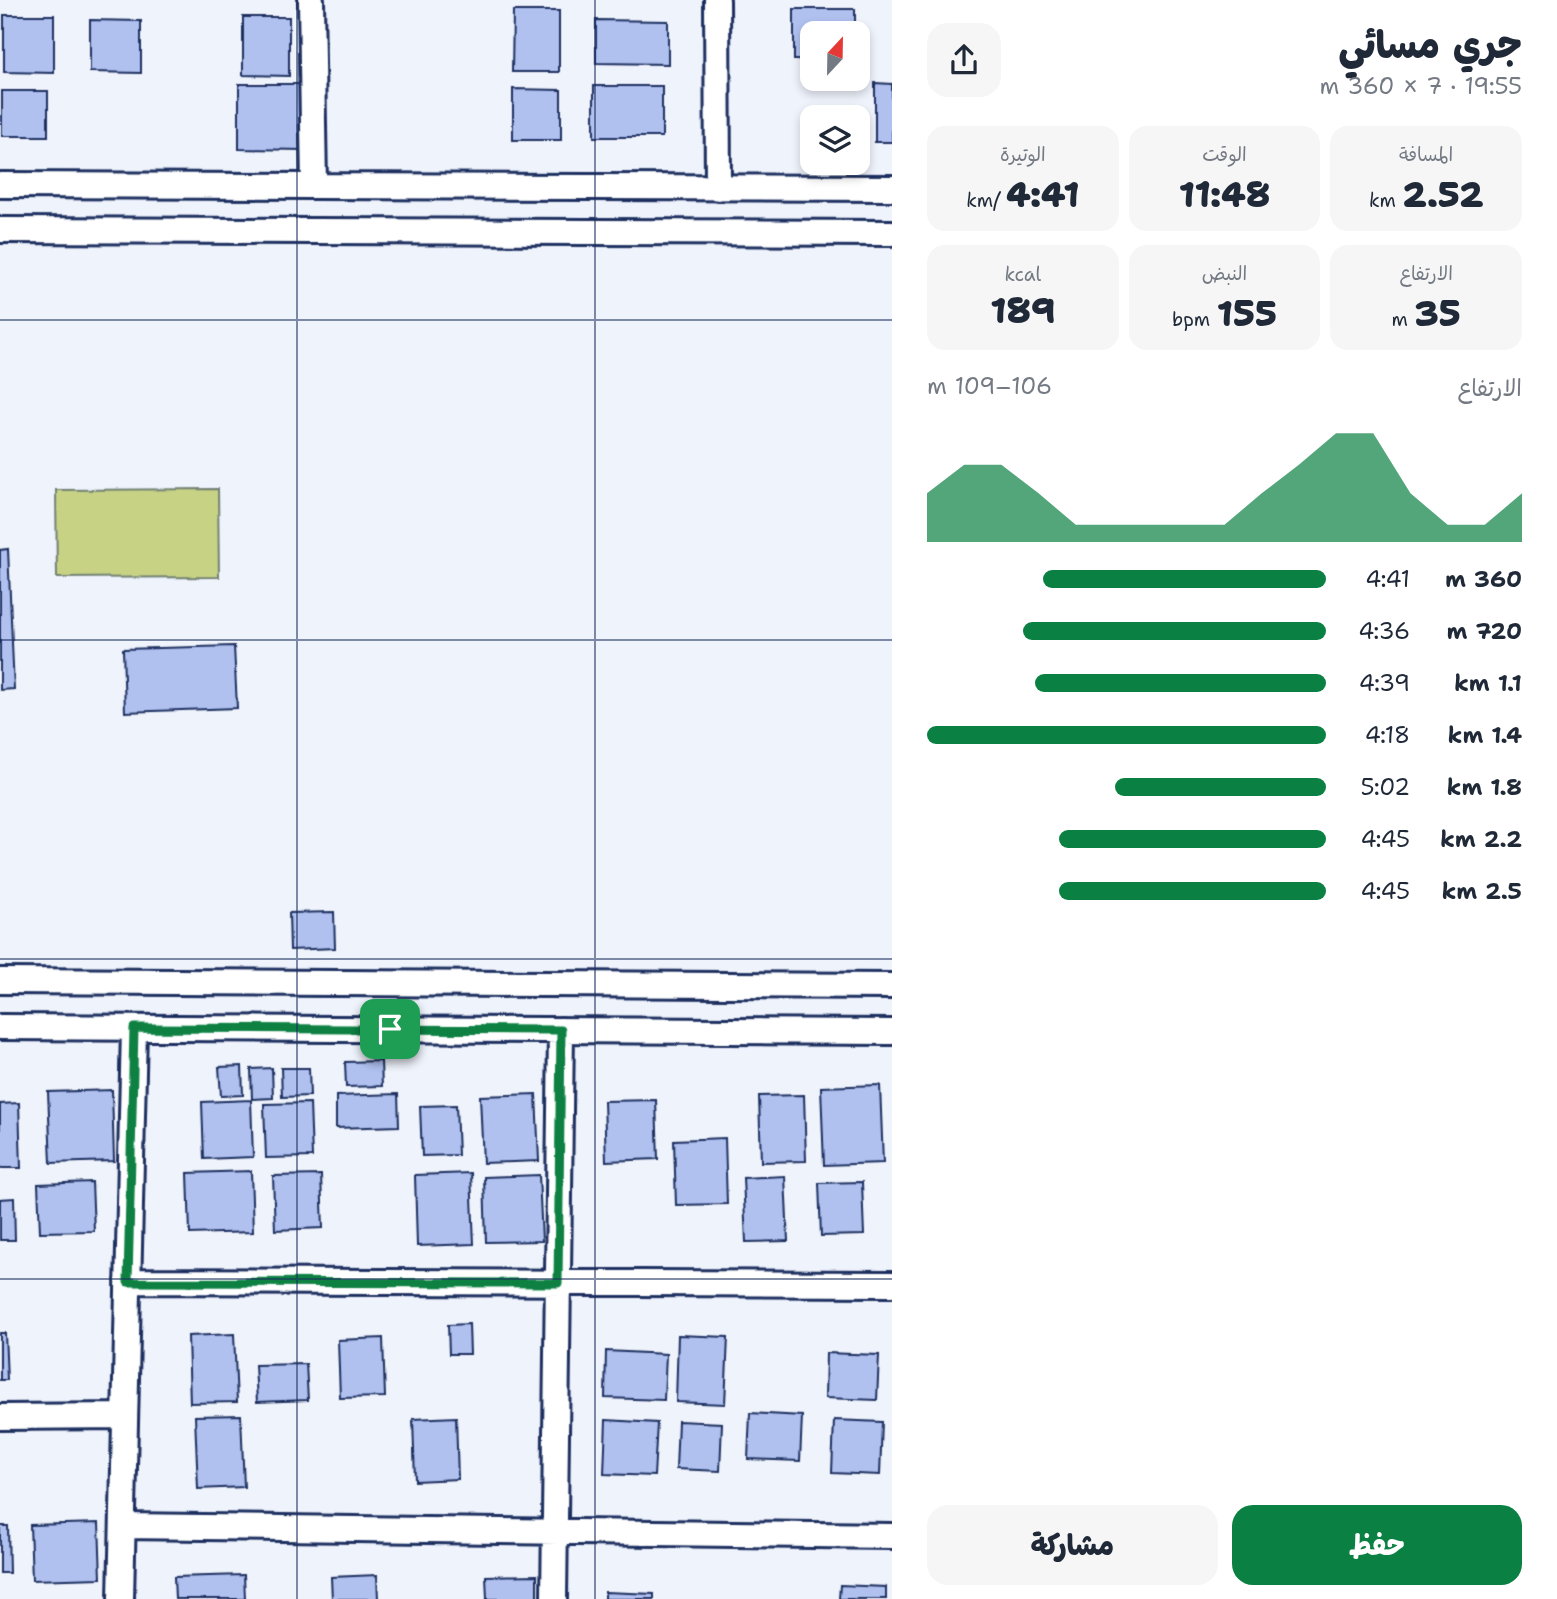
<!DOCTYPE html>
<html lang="ar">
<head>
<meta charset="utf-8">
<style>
	:root { --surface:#fff; --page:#f6f6f7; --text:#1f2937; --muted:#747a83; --accent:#0b8043 }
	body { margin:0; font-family:"Shantell Sans","Playpen Sans Arabic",sans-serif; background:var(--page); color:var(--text); direction:rtl; height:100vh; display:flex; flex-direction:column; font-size:26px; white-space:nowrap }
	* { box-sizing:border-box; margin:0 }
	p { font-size:23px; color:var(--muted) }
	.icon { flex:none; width:38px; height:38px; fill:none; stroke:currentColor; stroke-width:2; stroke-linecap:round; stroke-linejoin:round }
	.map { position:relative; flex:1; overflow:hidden; direction:ltr }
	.details { display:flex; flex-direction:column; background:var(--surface); width:665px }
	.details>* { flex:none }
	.needle { width:46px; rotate:22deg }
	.fabs { position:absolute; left:800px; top:21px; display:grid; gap:14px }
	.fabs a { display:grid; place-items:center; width:70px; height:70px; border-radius:14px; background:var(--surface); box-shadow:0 4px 10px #0003; font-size:35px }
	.pin { position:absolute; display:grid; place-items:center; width:60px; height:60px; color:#fff; margin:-30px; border-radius:14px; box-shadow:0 4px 10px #0006 }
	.round { display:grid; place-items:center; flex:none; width:74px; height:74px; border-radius:21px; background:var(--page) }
	.head { display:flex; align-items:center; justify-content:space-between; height:119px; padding:0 35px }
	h1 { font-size:38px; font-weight:800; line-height:52px }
	.figures { display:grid; grid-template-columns:repeat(3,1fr); gap:10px; height:119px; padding:7px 35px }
	.figures div { display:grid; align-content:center; border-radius:18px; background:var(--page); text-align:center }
	.figures b { font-size:35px; font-weight:800 }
	.figures small { font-size:19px; font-weight:400 }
	.figures p { font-size:19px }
	.chart { height:196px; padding:14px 35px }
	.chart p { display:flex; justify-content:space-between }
	.chart svg { width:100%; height:126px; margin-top:7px; fill:var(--accent); opacity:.7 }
	.action { display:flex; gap:14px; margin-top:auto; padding:14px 35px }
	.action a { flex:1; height:80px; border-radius:21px; background:var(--accent); color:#fff; font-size:28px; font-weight:800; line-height:80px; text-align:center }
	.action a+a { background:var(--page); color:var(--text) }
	ul { padding:0 35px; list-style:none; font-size:23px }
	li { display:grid; grid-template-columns:112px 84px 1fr; align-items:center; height:52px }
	li i { height:18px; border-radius:9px; background:var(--accent) }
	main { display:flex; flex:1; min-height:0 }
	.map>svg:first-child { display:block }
</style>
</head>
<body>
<main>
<section class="details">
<div class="head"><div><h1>جري مسائي</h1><p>19:55 · 7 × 360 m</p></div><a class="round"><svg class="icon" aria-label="share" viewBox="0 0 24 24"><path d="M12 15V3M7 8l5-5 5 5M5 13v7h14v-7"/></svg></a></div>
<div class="figures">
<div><p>المسافة</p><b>2.52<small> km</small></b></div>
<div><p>الوقت</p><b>11:48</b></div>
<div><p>الوتيرة</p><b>4:41<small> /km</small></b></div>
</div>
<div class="figures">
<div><p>الارتفاع</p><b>35<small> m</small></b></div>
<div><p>النبض</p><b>155<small> bpm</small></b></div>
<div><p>kcal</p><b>189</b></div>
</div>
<div class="chart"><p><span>الارتفاع</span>106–109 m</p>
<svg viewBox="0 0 160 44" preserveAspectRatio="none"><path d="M0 44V27L10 17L20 17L30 27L40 38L50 38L60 38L70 38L80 38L90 27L100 17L110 6L120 6L130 27L140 38L150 38L160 27V44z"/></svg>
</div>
<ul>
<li><b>360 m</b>4:41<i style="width:71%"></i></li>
<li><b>720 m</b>4:36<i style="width:76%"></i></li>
<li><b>1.1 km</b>4:39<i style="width:73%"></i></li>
<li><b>1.4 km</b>4:18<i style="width:100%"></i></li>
<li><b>1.8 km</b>5:02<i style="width:53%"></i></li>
<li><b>2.2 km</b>4:45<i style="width:67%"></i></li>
<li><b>2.5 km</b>4:45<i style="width:67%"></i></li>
</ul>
<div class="action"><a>حفظ</a><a>مشاركة</a></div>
</section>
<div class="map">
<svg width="892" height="1599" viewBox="0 0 892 1599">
	<rect width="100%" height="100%" fill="#eff3fc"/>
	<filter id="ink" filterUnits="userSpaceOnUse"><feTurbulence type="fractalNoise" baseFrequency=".0143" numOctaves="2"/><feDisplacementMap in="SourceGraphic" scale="14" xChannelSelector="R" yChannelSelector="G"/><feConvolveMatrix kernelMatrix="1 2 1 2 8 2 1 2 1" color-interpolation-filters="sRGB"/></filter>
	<g filter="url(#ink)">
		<!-- green -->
		<path fill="#c7d285" stroke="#718072" stroke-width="2" d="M218 489 219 577 57 578 56 490Z"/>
		<!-- building -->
		<path fill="#b0c1f0" stroke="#1b2f5e" stroke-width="2" d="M794 9H855V33H812V60H794Z
			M513 11H559V72H512Z
			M4 15H54V73L4 72Z
			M243 17H289V76L243 75Z
			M90 20 141 21V73L90 72Z
			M596 20 668 21V64L596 63Z
			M875 83 892 84V142H875Z
			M239 84H303V150L239 149Z
			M594 86H662V137H594Z
			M513 89 561 90V140H513Z
			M2 91H48V136H2Z
			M8 549 14 689 0 690V550Z
			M234 646 237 708 125 712 123 649Z
			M334 912 335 948 290 950 289 913Z
			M381 1061 382 1086 346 1087 345 1062Z
			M242 1066 243 1095 221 1096 219 1067Z
			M272 1068 273 1098 252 1099 251 1069Z
			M281 1068H309L310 1096 282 1097Z
			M880 1085 883 1163 824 1165 821 1087Z
			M112 1090 114 1161 51 1163 48 1092Z
			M398 1094 399 1126 336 1128V1096Z
			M536 1094 539 1161 483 1163 480 1096Z
			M804 1095 806 1161 761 1162 759 1096Z
			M251 1100 253 1157 204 1159 202 1102Z
			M656 1100 658 1159 606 1161 604 1101Z
			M19 1103 21 1168H0V1104Z
			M310 1103 312 1157 266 1158 264 1104Z
			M456 1105 458 1155 422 1156 420 1106Z
			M725 1138 727 1204 676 1205 674 1140Z
			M251 1171 253 1232 190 1234 188 1173Z
			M471 1173 474 1244 417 1246 415 1175Z
			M321 1175 323 1228 275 1230 273 1176Z
			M539 1175 542 1241 486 1242 484 1177Z
			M785 1176 788 1241 746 1242 743 1178Z
			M92 1182 94 1231 40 1232 38 1184Z
			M862 1182 864 1235 821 1236 819 1183Z
			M14 1198 15 1240H0V1199Z
			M469 1324 470 1354H449L448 1325Z
			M0 1333H5L7 1380H0Z
			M234 1334 237 1402 190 1403 188 1336Z
			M678 1335 728 1337 725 1404 676 1402Z
			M383 1338 385 1397 340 1398 338 1340Z
			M606 1351 666 1354 664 1400 605 1398Z
			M826 1353 879 1355 877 1400 825 1398Z
			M306 1364 308 1400 257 1402 255 1365Z
			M750 1413 802 1416 800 1461 748 1459Z
			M241 1415 244 1487 198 1489 195 1416Z
			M456 1417 458 1479 415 1481 413 1419Z
			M606 1420 657 1423 654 1476 604 1474Z
			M834 1420 882 1422 880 1475 832 1473Z
			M678 1421 722 1423 720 1471 676 1469Z
			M99 1523 101 1578 32 1580 30 1525Z
			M0 1526H8L9 1573H0Z
			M244 1575 245 1599H175L174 1577Z
			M377 1575 378 1599H332L331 1577Z
			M537 1575V1599H487L486 1576Z
			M840 1585 886 1587V1599H839Z
			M605 1592 654 1594V1599H605Z"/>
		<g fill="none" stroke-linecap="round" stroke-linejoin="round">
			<!-- minor casing -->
			<g stroke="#1b2f5e" stroke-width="30">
				<path id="minor" d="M311 0 314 186
					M717 0 718 188
					M0 185 892 188
					M0 230 892 233
					M0 981 892 986
					M0 1027 892 1032
					M128 1281 892 1284
					M0 1417 125 1416
					M123 1526 892 1536
					M121 1599 134 1028
					M554 1599 561 1030"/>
			</g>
			<!-- minor -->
			<use href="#minor" stroke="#fff" stroke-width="24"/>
		</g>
	</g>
	<g fill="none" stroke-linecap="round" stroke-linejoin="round" filter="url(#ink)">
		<!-- route casing -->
		<g stroke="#fff" stroke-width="14">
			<path id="route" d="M134 1028 561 1030 558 1283 128 1282Z"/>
		</g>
		<!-- route -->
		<use href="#route" stroke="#0b8043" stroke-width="9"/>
	</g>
	<!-- grid -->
	<path fill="none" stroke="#1b2f5e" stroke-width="2" stroke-opacity="0.55" d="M297 0V1599M595 0V1599M0 320H892M0 640H892M0 959H892M0 1279H892"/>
</svg>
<div class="fabs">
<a><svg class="needle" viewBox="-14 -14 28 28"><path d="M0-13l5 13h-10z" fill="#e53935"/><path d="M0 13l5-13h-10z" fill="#747a83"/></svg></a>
<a><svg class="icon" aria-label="layers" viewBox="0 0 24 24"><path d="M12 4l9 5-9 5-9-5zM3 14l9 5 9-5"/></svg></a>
</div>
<div class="pin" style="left:390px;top:1029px;background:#1e9e55"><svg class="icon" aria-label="arrive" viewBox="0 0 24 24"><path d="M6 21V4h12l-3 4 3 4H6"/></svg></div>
</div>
</main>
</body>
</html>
